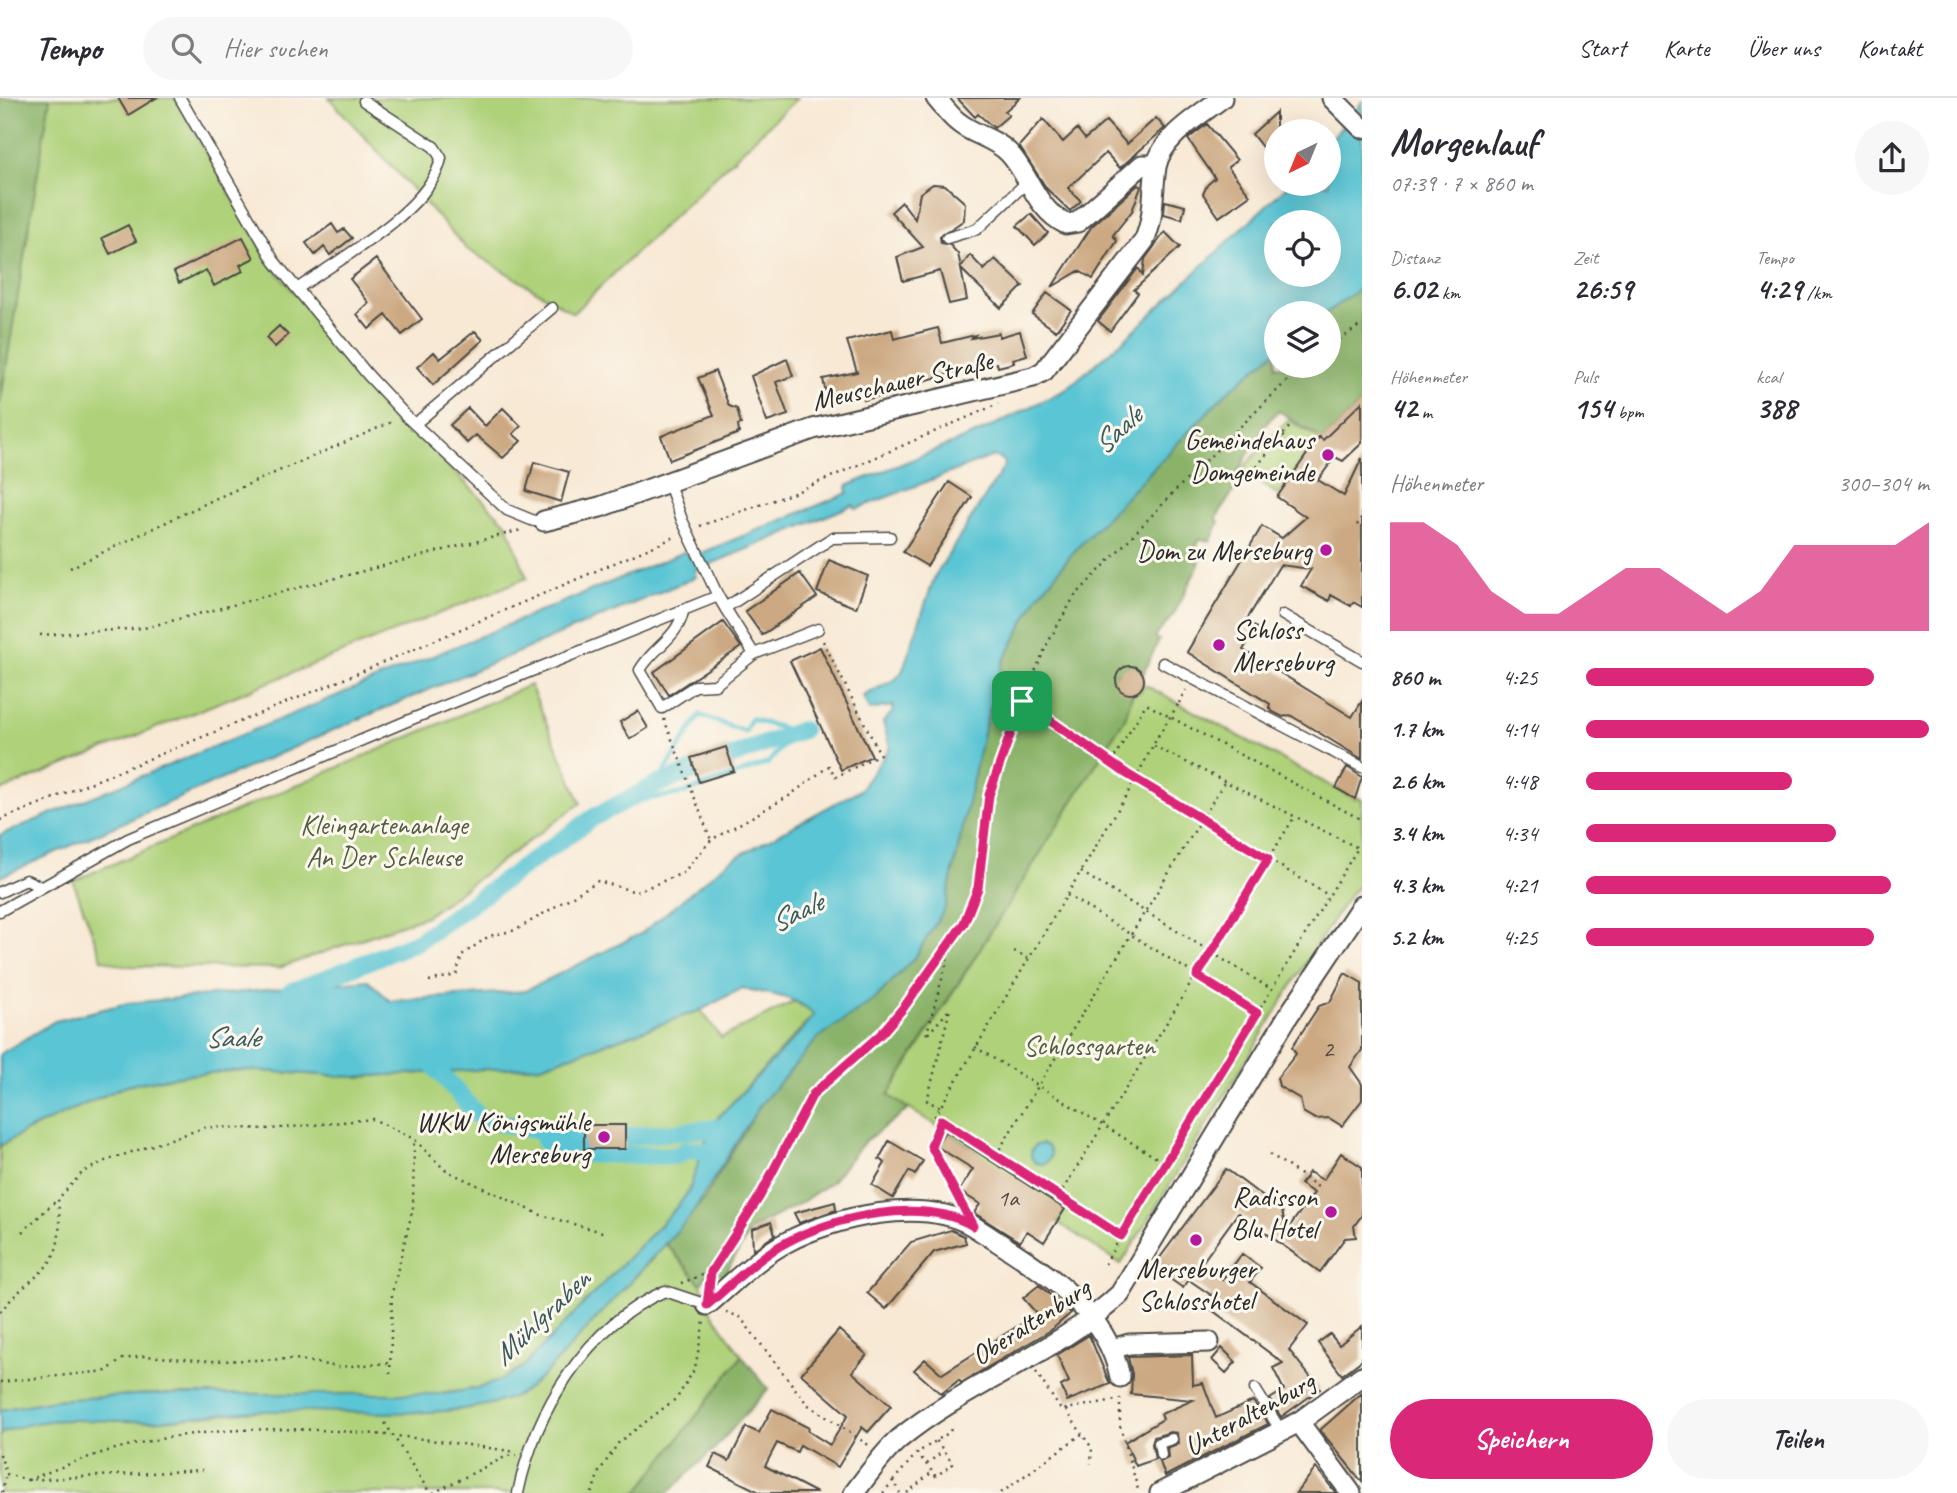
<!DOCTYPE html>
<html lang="de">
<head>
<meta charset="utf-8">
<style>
	:root { --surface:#fff; --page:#f7f7f7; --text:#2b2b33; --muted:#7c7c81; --line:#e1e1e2; --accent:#db2777 }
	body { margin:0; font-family:Caveat,sans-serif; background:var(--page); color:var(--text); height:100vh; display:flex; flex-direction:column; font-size:26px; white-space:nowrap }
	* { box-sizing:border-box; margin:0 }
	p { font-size:23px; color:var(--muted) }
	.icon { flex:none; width:38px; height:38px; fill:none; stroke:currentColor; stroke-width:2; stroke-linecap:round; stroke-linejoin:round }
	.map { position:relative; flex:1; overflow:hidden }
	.side { display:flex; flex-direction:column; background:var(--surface); width:595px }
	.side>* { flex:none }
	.needle { width:46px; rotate:223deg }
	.fabs { position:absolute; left:1264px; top:21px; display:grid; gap:14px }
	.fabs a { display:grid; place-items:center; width:77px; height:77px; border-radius:50%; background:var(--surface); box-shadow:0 7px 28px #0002; font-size:35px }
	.pin { position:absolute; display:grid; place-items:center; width:60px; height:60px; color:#fff; margin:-30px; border-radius:14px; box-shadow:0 4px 10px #0006 }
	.round { display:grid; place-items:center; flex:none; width:74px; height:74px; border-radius:37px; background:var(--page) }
	.head { display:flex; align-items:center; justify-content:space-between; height:119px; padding:0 28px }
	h1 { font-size:38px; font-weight:700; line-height:52px }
	.metrics { display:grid; grid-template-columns:repeat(3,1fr); gap:10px; height:119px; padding:7px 28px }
	.metrics div { display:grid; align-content:center }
	.metrics b { font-size:30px; font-weight:700 }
	.metrics small { font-size:19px; font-weight:400 }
	.metrics p { font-size:19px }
	.chart { height:196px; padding:14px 28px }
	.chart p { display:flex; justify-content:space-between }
	.chart svg { width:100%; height:126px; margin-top:7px; fill:var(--accent); opacity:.7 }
	.cta { display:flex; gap:14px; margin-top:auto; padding:14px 28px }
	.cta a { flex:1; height:80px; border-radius:42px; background:var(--accent); color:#fff; font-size:28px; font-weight:700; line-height:80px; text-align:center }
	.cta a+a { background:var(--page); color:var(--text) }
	ul { padding:0 28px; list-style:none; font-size:23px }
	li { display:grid; grid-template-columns:112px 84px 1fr; align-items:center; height:52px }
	li i { height:18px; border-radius:9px; background:var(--accent) }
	header { display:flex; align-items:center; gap:42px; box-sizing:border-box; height:98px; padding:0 35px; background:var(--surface); border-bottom:2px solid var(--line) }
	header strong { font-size:33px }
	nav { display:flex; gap:38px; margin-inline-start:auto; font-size:24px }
	.search { width:490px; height:63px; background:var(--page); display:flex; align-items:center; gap:18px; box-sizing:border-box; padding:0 24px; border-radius:38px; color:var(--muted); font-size:26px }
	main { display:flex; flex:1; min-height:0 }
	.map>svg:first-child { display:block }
</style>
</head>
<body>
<header>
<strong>Tempo</strong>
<div class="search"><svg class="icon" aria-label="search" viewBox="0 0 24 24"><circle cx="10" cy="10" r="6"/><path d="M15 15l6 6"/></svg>Hier suchen</div>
<nav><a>Start</a><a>Karte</a><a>Über uns</a><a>Kontakt</a></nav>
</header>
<main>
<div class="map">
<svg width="1362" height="1395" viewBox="0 0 1362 1395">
	<rect width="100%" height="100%" fill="#fbf7ec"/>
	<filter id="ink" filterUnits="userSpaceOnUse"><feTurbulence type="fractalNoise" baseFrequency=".0143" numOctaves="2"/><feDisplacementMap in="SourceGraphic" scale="14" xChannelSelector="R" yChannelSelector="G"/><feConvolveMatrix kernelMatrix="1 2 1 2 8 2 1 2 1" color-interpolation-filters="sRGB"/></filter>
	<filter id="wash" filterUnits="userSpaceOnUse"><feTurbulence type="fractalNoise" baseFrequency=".00686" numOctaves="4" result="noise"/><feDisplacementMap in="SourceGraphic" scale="28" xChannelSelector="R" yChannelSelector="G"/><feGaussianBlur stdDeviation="1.57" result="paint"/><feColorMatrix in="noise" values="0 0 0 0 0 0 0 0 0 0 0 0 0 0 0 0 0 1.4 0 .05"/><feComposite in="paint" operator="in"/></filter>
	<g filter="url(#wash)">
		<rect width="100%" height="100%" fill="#f8e9d5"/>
		<!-- green -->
		<path fill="#aed179" stroke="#6c7e52" stroke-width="2" d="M50 0H175L270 165 390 310 507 426 527 480 0 693V306Z
			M329 0H797L573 215 467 151Z
			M1288 322 1319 340 1278 397 1242 371Z
			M530 587 581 705 426 818 279 870 123 868 102 861 73 783Z
			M1145 587 1355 701 1357 699 1362 702V786L1350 796 1318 845 1121 1166 1057 1124 1064 1112 981 1059 975 1051 888 998 1125 620 1132 597 1140 594Z
			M795 903 814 917 711 1027 689 1093 676 1110 525 1267C495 1289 475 1292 439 1296H149L54 1302 0 1312V1048L26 1033 127 987 185 977 244 972 354 979 541 968 701 912 721 940Z
			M666 1146 701 1186 707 1207 742 1258 639 1395H0V1336L19 1327 50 1321 148 1323 257 1313H440L517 1298 545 1276Z"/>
		<!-- forest -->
		<path fill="#8ab369" stroke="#5a6f4a" stroke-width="2" d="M0 0H50L0 306Z
			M1362 189V304L1323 342 1279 313 1267 324 1233 382 1238 386 1216 420 1219 424 1211 443 1200 441 1193 457 1200 464 1174 516 1155 539 1159 542 1142 578 1136 570 1127 568 1117 575 1119 586 1132 597 1125 620 888 997 909 1011 865 1043 831 1084 801 1105 752 1130 724 1178 711 1171 701 1186 666 1146 704 1101 760 1007 818 939 874 902 916 858 945 810 983 635 1002 566 1038 498 1076 451 1224 297 1276 253V268H1328L1326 215Z
			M742 1258 768 1291 716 1349 668 1395H637Z"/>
		<!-- water -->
		<path fill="#5ac5d4" stroke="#427880" stroke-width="2" fill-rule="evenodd" d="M1362 4V189L1326 215H1276V253L1224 297 1076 451 1038 498 1002 566 983 635 945 810 916 858 874 902 818 940 760 1007 689 1120 545 1276C536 1283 526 1294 515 1298 449 1326 331 1310 257 1313 220 1314 183 1322 146 1323 96 1325 47 1314 0 1336V1312L54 1302 149 1296H439C475 1292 495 1289 525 1267L676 1110 689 1093 711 1027 804 930 814 917C797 897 765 896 742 890L701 912 541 968 354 979 244 972 185 977 127 987 26 1033 0 1048V956L55 923 128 905 368 882 390 903 525 893 642 835 729 763 860 692 890 650 883 624 892 615 893 608 869 612 863 598 896 581 902 574 935 478 1005 367 1003 362 993 358 856 411 853 407 694 473 696 479 331 633 0 779V737L686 453 689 460 848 395 847 388 978 335 1065 292 1125 241 1289 86H1328V45ZM1276 124H1328V177H1276Z
			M1031 1056a10 10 0 1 1 20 0a10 10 0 1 1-20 0Z"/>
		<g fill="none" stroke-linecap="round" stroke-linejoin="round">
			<!-- stream -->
			<path stroke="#5ac5d4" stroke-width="5" d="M624 705 684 695 768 665 795 634 751 621 745 634 700 617 656 687"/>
			<!-- canal -->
			<path stroke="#5ac5d4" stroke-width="18" d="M288 895 417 844 594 719 656 687 802 632
				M424 957 481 1021 567 1039 610 1040 729 1029
				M544 1043 582 1056 676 1058 686 1052 716 1054"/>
		</g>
		<g id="blocks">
			<!-- building -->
			<path fill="#cca982" d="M118 0H156L128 17Z
				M957 0H1020L1005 13 1009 17 994 30 978 16 975 19Z
				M1276 14V47L1265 53 1252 36Z
				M1156 20 1165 30 1120 70 1106 55 1068 90 1081 103 1070 113 1047 91 1019 48 1043 21 1063 44 1077 31 1085 41 1106 23 1127 46Z
				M1207 26 1237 62 1228 69 1250 97 1219 119 1203 96 1207 87 1215 80 1188 41Z
				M933 86 945 87 965 105 964 122 940 139 941 145 950 147 958 156 961 169 970 157 984 172 995 161 1023 188 1001 210 961 171 967 202 949 206 940 173 903 183 897 159 923 149 891 114 902 104 915 121 920 95Z
				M1138 87 1141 89 1132 113 1113 137 1117 143 1093 181 1079 173 1052 189 1092 128Z
				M1165 103 1185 108 1182 121 1164 116Z
				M1031 116 1048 135 1035 147 1017 128Z
				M332 126 338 135 344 131 352 140 330 157 324 149 315 157 306 145Z
				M128 127 136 143 110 156 102 140Z
				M1165 134 1180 149 1134 192 1138 195 1110 233 1098 223 1138 170 1143 177 1145 161Z
				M243 139 254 160 240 167 243 173 214 188 206 172 179 185 174 174Z
				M376 161 422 221 402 237 386 217 369 231 357 216 369 205 350 181Z
				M1047 195 1071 212 1056 233 1032 216Z
				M279 228 288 237 275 249 266 240Z
				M938 230 942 245 975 237 972 240 999 235V239L1020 233 1027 257 1013 261 1014 265 998 269 997 265 961 273 896 290 897 294 864 302 862 293 827 301 823 281 857 274 847 243 892 232 894 241Z
				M475 233 483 242 433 287 417 269 434 254 440 261Z
				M787 261 793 278 776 284 788 317 767 324 751 278Z
				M715 273 729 308 737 311 741 326 738 327 739 335 670 362 661 338 714 317 698 280Z
				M1362 304V345L1343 363 1335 359 1318 382 1344 398 1362 360V509L1353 504 1351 508 1331 497 1329 503 1301 488 1311 471 1280 467 1246 523 1257 530 1243 552 1352 619 1362 603V661L1290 617 1283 619 1273 614 1269 609 1270 606 1187 554 1262 428 1282 440 1306 419 1277 399 1319 339 1323 342Z
				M468 310 485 328 503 310 521 328 513 336 521 343 503 360 476 337 467 345 450 327Z
				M534 364 569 374 561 404 526 393Z
				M949 384 972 399 927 468 903 454Z
				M829 462 868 478 856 510 817 494Z
				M800 475 817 499 762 537 745 513Z
				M723 524 741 549 669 597 654 574Z
				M820 549 872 658 841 672 790 563Z
				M1116 582a14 14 0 1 1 28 0a14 14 0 1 1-28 0Z
				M638 613 648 630 630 641 620 624Z
				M726 649 734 673 699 684 691 660Z
				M1347 669 1362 679 1355 701 1336 690Z
				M1345 875 1362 885V952L1350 969 1362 986V1002L1342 1028 1329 1020 1315 1021 1303 1014 1300 1001 1279 988 1277 980 1296 956 1292 949 1319 908 1330 904Z
				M584 1027H625V1051H584Z
				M945 1033 1065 1111 1044 1144 1027 1133 1020 1144 974 1115 980 1106 959 1093 973 1071 936 1048Z
				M889 1043 923 1063 915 1077 909 1073 893 1100 872 1087 885 1065 879 1061Z
				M1341 1055 1362 1069V1117L1354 1128 1356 1139 1345 1140 1320 1174 1238 1115 1201 1166 1222 1182 1242 1156 1261 1170 1250 1184 1308 1227 1289 1252 1320 1291 1281 1319 1270 1301 1284 1292 1273 1270 1283 1265 1204 1206 1211 1197 1189 1182 1183 1190 1153 1169 1226 1071 1270 1104 1280 1102 1286 1133 1314 1095 1300 1086 1305 1080 1309 1074 1323 1082Z
				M835 1104 836 1112 799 1125 794 1115Z
				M771 1124 775 1137 753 1152 752 1131Z
				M951 1132 964 1138 966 1145 934 1154 886 1211 867 1195 911 1144Z
				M1039 1187 1071 1215 1051 1232 961 1285 959 1282 941 1296 914 1272 925 1261 942 1276 1037 1216 1023 1200Z
				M1362 1228V1262L1342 1277 1318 1245 1330 1236 1339 1247Z
				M839 1232 867 1257 852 1274 891 1308 868 1334 862 1329 838 1369 800 1347 797 1354 777 1345 765 1368 817 1395H761L709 1369 715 1356 729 1363 746 1329 759 1335 772 1311 809 1330 808 1333 830 1347 848 1317 801 1276Z
				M1089 1237 1110 1286 1067 1303 1061 1288 1069 1284 1057 1257Z
				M1222 1250 1236 1264 1226 1275 1212 1262Z
				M1192 1257 1193 1287 1203 1285 1216 1320 1253 1303 1268 1326 1165 1378 1160 1364 1168 1360 1167 1350 1178 1346 1177 1335 1170 1334 1154 1339 1152 1346 1155 1361 1136 1368 1125 1344 1163 1321 1161 1316 1193 1302 1131 1296 1132 1276 1128 1259Z
				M1362 1295V1384L1320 1332Z
				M1316 1370 1336 1395H1296Z"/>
		</g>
	</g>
	<g filter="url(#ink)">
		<use href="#blocks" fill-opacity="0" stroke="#4a4844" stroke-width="2"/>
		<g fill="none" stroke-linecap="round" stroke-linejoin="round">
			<!-- service casing -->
			<g stroke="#4a4844" stroke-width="13">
				<path id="service" d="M180 0 274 163 368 277 409 321 507 412 534 423H544
					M947 140 977 131 1026 85
					M297 191C339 161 432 111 441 60L434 49 364 3
					M415 326 552 210
					M668 383 682 422 718 498
					M725 510 754 556
					M683 514C677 541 653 549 640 572L662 610 695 588 715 587 754 556 818 531
					M1283 517 1362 563
					M1163 565 1362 669
					M0 794 26 782 41 789
					M0 813 128 741 407 623 718 498 725 510 832 440 890 439
					M1255 1291 1281 1333
					M1161 1357 1159 1345 1172 1341
					M518 1395C535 1313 587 1227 665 1193L707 1207"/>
			</g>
			<!-- minor casing -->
			<g stroke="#4a4844" stroke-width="23">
				<path id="minor" d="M936 0C943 8 950 18 958 24 973 37 995 40 1009 55 1029 76 1036 112 1066 126L1078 124 1142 67H1156
					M1332 0 1362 30
					M544 423 600 409 813 331 1033 279 1044 273 1144 143C1155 119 1152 95 1156 69 1162 38 1199 18 1222 0
					M707 1207C732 1186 758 1159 787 1144 835 1118 924 1099 973 1128 1031 1166 1105 1205 1120 1279
					M1112 1251 1129 1246 1209 1244
					M1299 1324 1351 1395
					M854 1395C868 1377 882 1356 899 1341 967 1285 1056 1256 1120 1196L1288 918 1362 807
					M1160 1395 1299 1324 1362 1278"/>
			</g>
			<!-- path -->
			<path stroke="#4a4844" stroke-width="2.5" stroke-dasharray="2 5" stroke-linecap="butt" d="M1328 250 1362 226
				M1283 338 1308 355
				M1252 374 1291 327
				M1357 427 1362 419
				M700 428 794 395 998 306
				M70 470 219 399 392 324
				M40 537 144 530 521 432
				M1022 603 1127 676 1328 797
				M1179 605 1186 592
				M664 621 711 742
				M1154 648 1358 750 1121 1138 935 1018 1130 691 1158 638
				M1111 665 1146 606 1362 722
				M0 722 361 574 675 439
				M1081 774 1271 891
				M1067 797 1257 915
				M1014 853 1028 860
				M429 883 456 877 462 857 489 838 516 832 598 783 636 794 683 775 711 742 789 698 829 668 836 679 880 656 823 543
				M975 949 1165 1065
				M940 1009 927 1003 950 911 926 938 953 842
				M941 1022 931 1048 958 1101
				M1270 1056 1318 1089
				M996 1057 1225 683
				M1059 1098 1295 718
				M22 1134 58 1101
				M1105 1166 1121 1138
				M708 1182 760 1098 813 996 881 936 904 910 964 825 978 790 989 697 1022 603 1048 544 1074 499 1177 391 1302 268
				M681 1185 711 1174
				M0 1214C40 1165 66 1177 58 1101L83 1074 105 1063 207 1029 271 1031 373 1021 414 1041 445 1072 541 1117 606 1135
				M726 1214 740 1219 807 1306 870 1348
				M1036 1274 1061 1312 1120 1301
				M390 1276 392 1195 413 1110 414 1041
				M0 1284 106 1273 123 1261 144 1258 213 1263 295 1261 338 1269 390 1265
				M1120 1300V1328L1139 1395
				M1066 1312 1082 1336
				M385 1325 430 1395
				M917 1355 936 1378 953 1366 936 1342
				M0 1356 6 1376 28 1382 203 1372
				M927 1366 943 1353
				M28 1382C54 1372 81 1361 108 1353 242 1315 381 1334 516 1354
				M893 1383 917 1355 950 1334 952 1327
				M2 1395 6 1376
				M433 1395 507 1358 516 1357
				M592 1395 599 1374 619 1344 677 1300 695 1270 704 1223
				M883 1395 893 1383 900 1395
				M907 1395 932 1374
				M1001 1395 1082 1336 1092 1350 1091 1366"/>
			<!-- service -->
			<use href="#service" stroke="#fff" stroke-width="10"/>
			<!-- minor -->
			<use href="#minor" stroke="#fff" stroke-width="19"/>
			<!-- path-bridge -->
			<path stroke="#4a4844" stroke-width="2.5" stroke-dasharray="2 5" stroke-linecap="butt" d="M1158 638 1179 605"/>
		</g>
	</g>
	<g fill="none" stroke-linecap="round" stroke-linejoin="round" filter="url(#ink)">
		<!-- route casing -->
		<g stroke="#fff" stroke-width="14">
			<path id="route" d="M1022 603 1127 676 1268 761 1197 878 1257 915 1121 1138 941 1022 931 1048 973 1128C923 1099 835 1118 787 1144 758 1159 732 1186 707 1207L711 1174 760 1098 813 996 881 936 904 909 964 825 978 790 989 697Z"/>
		</g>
		<!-- route -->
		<use href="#route" stroke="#db2777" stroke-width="9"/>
	</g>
	<!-- markers -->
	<g fill="#b5179e" stroke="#fbf7ec" stroke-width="2.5">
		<circle cx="1328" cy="357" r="7"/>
		<circle cx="1326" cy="452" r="7"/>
		<circle cx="1219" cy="547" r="7"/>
		<circle cx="604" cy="1039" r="7"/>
		<circle cx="1331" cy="1114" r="7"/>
		<circle cx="1196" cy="1142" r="7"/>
	</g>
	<g text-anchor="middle" stroke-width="6" stroke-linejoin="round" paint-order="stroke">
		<!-- number labels -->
		<g font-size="24" fill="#534a41">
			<text x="1328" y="959">2</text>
			<text x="1008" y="1108">1a</text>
		</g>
		<!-- street labels -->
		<g font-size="28" fill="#2b2b2b" stroke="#fbf7ec">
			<text transform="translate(902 282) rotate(-13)" y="10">Meuschauer Straße</text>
			<text transform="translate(1030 1223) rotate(-33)" y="10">Oberaltenburg</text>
			<text transform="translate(1249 1315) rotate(-29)" y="10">Unteraltenburg</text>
		</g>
		<!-- poi labels -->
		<g font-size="28" fill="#2b2b2b" stroke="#fbf7ec" text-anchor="end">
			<text x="1314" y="351">Gemeindehaus<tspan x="1314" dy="32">Domgemeinde</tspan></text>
			<text x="1312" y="462">Dom zu Merseburg</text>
			<text x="1233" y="541" text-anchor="start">Schloss<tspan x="1233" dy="32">Merseburg</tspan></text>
			<text x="590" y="1033">WKW Königsmühle<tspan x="590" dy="32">Merseburg</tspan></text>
			<text x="1317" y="1108">Radisson<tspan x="1317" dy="32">Blu Hotel</tspan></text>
			<text x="1196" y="1180" text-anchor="middle">Merseburger<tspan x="1196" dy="32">Schlosshotel</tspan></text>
		</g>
		<!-- park labels -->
		<g font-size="28" fill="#525d42" stroke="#fbf7ec">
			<text x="384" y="736">Kleingartenanlage<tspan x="384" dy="32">An Der Schleuse</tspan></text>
			<text x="1089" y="957">Schlossgarten</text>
		</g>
		<!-- water labels -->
		<g font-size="30" font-style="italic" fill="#39595e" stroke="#fbf7ec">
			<text transform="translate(1117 332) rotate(-43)" y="10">Saale</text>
			<text transform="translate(796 814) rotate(-26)" y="10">Saale</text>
			<text x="232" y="949">Saale</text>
			<text transform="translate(541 1219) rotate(-44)" y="10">Mühlgraben</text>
		</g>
	</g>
</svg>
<div class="fabs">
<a><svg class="needle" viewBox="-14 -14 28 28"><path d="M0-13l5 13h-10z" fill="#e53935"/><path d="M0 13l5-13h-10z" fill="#7c7c81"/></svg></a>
<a><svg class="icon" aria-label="locate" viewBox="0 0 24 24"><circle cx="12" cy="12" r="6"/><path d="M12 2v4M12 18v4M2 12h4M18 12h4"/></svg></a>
<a><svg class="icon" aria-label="layers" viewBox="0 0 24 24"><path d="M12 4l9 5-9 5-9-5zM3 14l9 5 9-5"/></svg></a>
</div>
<div class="pin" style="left:1022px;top:603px;background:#1e9e55"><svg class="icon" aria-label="arrive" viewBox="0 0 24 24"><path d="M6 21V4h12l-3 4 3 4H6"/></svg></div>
</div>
<section class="side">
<div class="head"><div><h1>Morgenlauf</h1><p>07:39 · 7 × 860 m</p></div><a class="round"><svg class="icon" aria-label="share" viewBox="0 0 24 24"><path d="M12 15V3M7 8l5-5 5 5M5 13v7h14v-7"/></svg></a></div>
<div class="metrics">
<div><p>Distanz</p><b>6.02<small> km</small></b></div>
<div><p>Zeit</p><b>26:59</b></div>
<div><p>Tempo</p><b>4:29<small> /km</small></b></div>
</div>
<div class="metrics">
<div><p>Höhenmeter</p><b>42<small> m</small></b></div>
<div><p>Puls</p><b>154<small> bpm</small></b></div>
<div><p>kcal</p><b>388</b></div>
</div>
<div class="chart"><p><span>Höhenmeter</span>300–304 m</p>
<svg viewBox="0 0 160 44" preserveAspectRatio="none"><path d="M0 44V6L10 6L20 14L30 30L40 38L50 38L60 30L70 22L80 22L90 30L100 38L110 30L120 14L130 14L140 14L150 14L160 6V44z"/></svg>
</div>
<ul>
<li><b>860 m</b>4:25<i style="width:84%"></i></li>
<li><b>1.7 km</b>4:14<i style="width:100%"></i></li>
<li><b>2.6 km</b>4:48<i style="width:60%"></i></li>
<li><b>3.4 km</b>4:34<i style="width:73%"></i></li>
<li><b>4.3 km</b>4:21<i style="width:89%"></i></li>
<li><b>5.2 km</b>4:25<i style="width:84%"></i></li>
</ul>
<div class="cta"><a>Speichern</a><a>Teilen</a></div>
</section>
</main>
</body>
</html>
